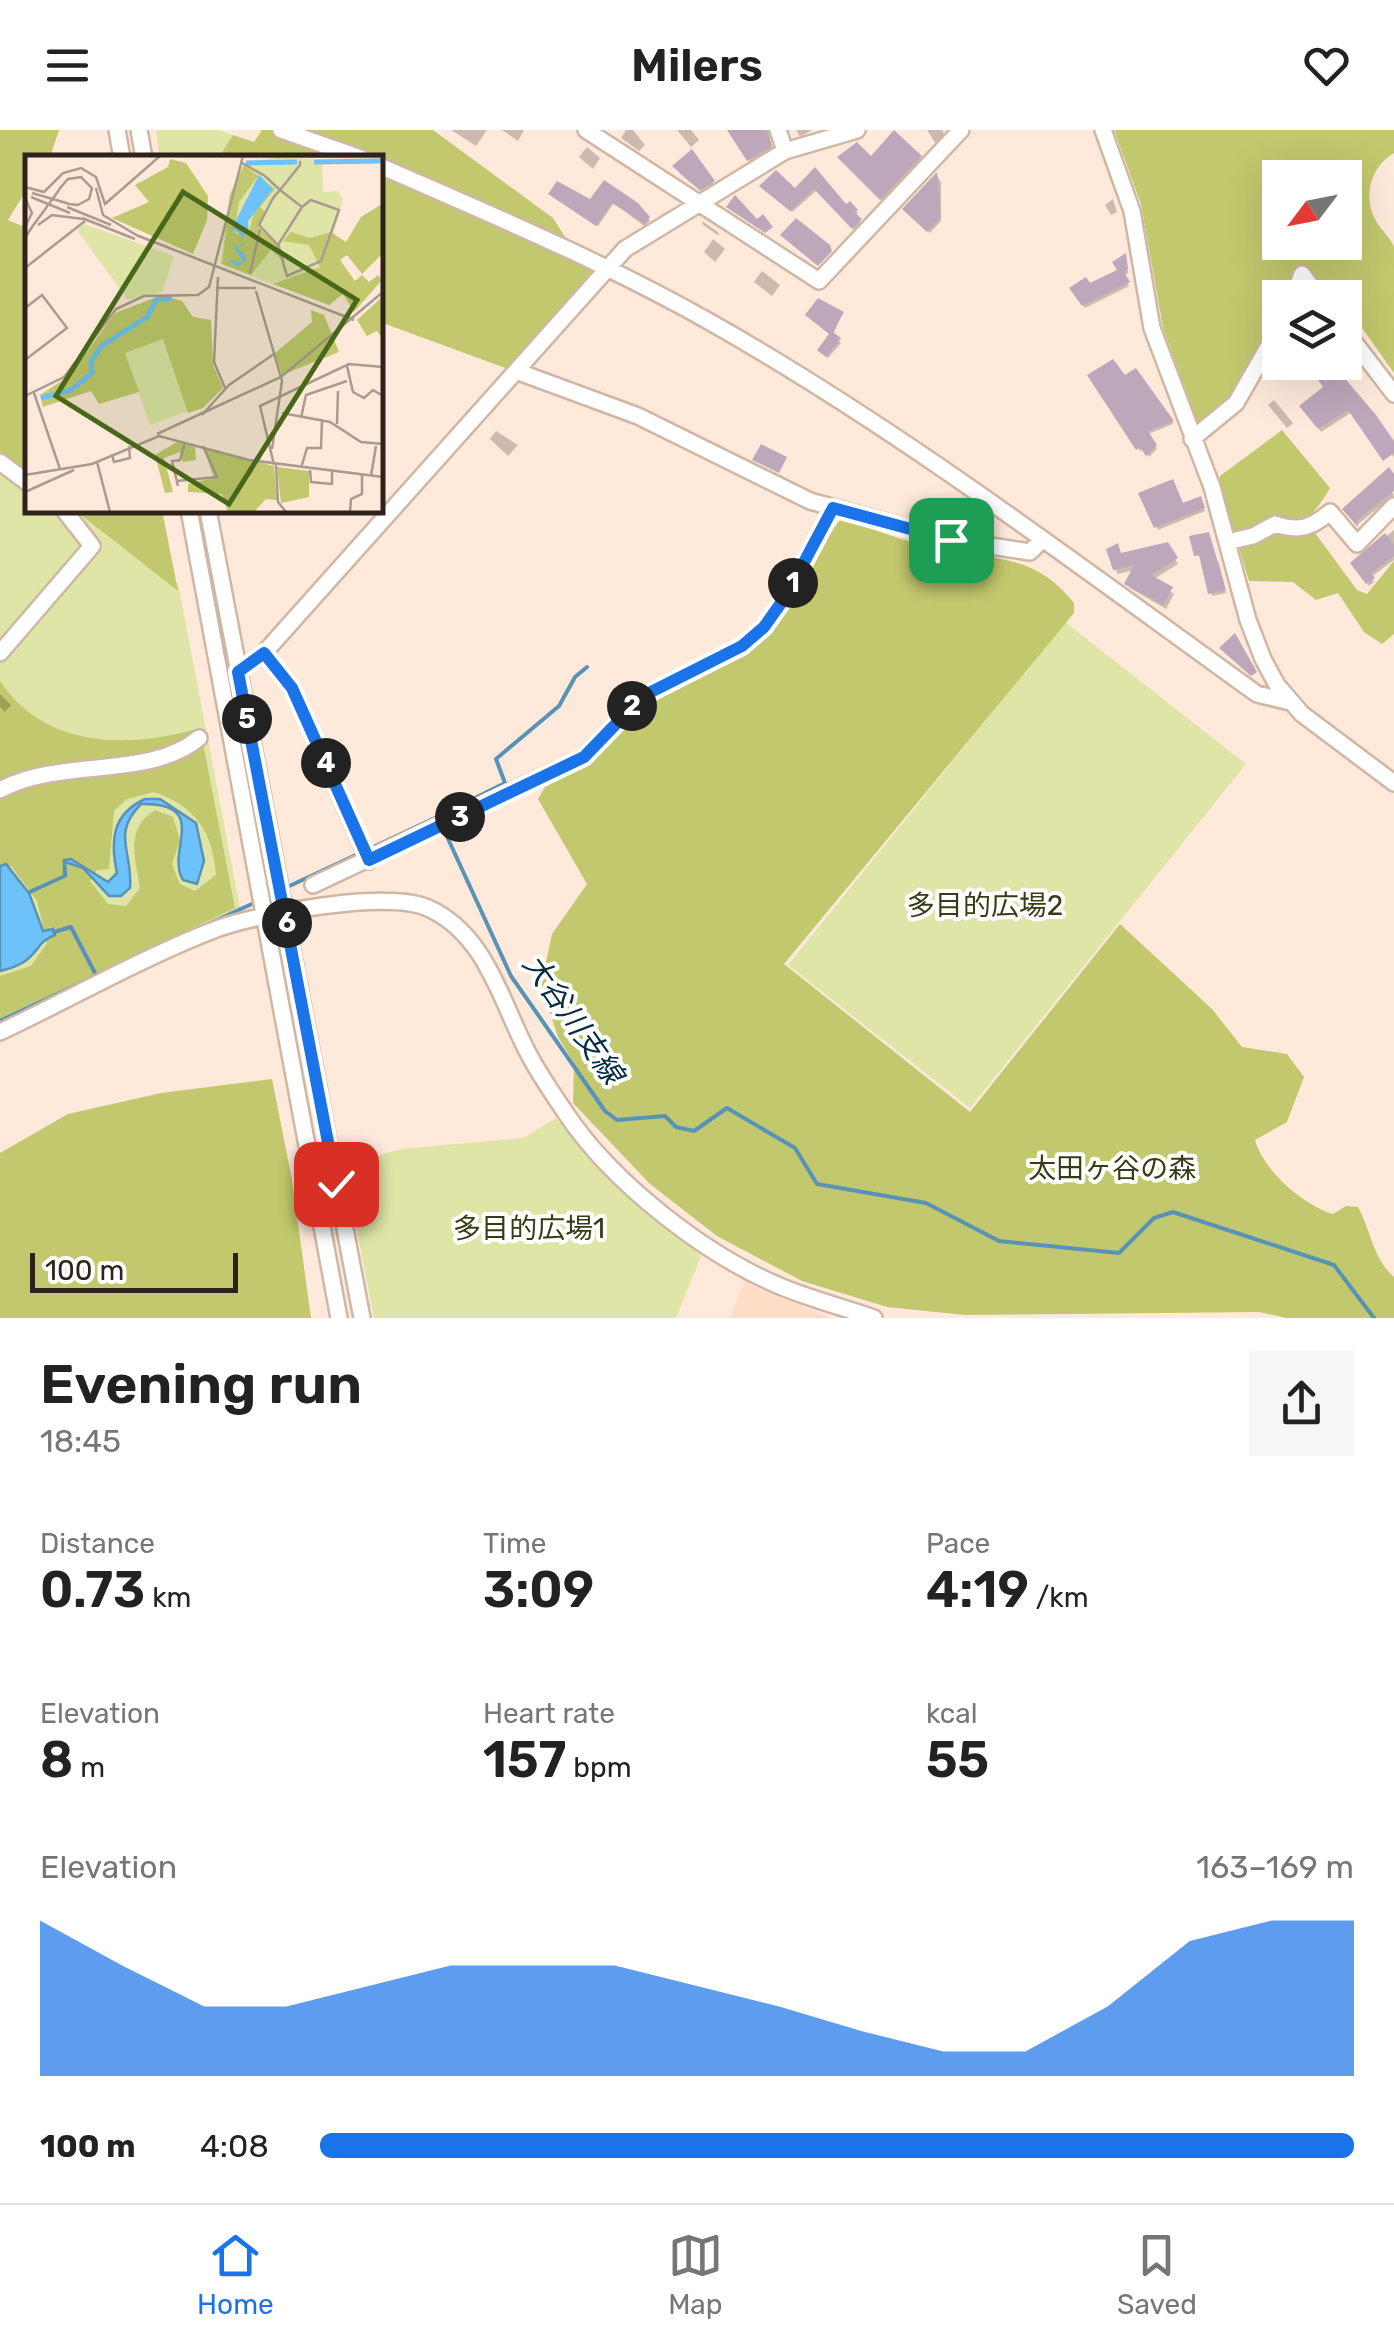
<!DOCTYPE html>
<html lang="en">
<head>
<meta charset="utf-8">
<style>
	:root { --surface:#fff; --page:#f6f6f6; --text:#222; --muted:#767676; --line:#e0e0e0; --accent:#1a73e8 }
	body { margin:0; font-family:Rubik,"Noto Sans JP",sans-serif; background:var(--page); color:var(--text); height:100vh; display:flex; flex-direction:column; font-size:38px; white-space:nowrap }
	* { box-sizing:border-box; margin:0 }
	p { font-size:32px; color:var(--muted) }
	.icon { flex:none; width:55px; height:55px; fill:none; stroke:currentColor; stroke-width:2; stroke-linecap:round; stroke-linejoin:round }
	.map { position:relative; height:1188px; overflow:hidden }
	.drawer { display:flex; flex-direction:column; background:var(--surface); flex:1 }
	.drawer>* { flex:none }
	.needle { width:65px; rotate:238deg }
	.fabs { position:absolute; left:1262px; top:30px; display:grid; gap:20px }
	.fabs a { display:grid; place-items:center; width:100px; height:100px; border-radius:0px; background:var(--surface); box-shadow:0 10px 40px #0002; font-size:50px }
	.scale { position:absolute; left:30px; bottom:25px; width:208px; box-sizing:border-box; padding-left:10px; border:5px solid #2d231c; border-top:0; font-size:28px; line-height:35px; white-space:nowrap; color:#2d231c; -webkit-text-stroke:8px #fff; paint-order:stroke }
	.pin { position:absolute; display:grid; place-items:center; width:85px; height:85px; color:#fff; margin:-42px; border-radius:20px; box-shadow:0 5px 15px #0006 }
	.km { position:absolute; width:50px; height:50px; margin:-25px; border-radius:50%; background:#222; color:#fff; font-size:28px; line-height:50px; text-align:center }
	.round { display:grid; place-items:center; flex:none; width:105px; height:105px; border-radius:0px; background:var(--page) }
	.overview { display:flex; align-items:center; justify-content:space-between; height:170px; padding:0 40px }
	h1 { font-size:55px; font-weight:600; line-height:75px }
	.metrics { display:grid; grid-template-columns:repeat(3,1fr); gap:15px; height:170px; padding:10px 40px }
	.metrics div { display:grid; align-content:center }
	.metrics b { font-size:50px; font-weight:600 }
	.metrics small { font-size:28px; font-weight:400 }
	.metrics p { font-size:28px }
	.chart { height:280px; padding:20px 40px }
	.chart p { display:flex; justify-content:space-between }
	.chart svg { width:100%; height:180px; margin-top:10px; fill:var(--accent); opacity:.7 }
	ul { padding:0 40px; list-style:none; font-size:32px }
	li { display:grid; grid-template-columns:160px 120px 1fr; align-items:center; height:75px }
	li i { height:25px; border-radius:12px; background:var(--accent) }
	header { display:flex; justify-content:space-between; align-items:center; height:130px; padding:0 40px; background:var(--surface); font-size:45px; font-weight:600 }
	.menu { display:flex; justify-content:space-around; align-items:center; height:140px; border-top:2px solid var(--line); background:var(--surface); font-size:28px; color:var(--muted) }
	.menu a { display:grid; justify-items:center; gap:5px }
	.menu .selected { color:var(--accent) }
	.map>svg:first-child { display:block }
</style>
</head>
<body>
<header><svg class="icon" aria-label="menu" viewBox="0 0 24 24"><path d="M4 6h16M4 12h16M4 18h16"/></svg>Milers<svg class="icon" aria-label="heart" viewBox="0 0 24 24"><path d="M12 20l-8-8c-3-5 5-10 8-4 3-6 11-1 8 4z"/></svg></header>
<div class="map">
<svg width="1394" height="1188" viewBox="0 0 1394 1188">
	<rect width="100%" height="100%" fill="#ffe9db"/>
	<!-- built -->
	<path fill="#fedcc5" d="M745 1151 765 1162 832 1188H730Z"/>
	<!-- green -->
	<path fill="#dfe5a7" d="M156 0H218L233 5 218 27H159Z
		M0 310 27 332 28 380H87L178 453 241 783 0 896Z
		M1065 492 1246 634 970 978 788 835Z
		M556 988 606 1045 701 1126 676 1188H374L344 1036 400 1019 523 1008Z"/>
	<!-- forest -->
	<path fill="#c1c86d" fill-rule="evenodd" d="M0 0H59L50 27 28 28 27 59 8 90 27 98V344L0 323Z
		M262 0H433L553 88 567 110 597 135 508 239 380 192V28H218L233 5 254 12Z
		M1114 0H1394V23C1371 36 1362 67 1376 91 1380 99 1391 108 1394 117 1394 135 1394 218 1394 243L1345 174V168L1332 157 1312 156 1303 167 1280 168C1280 204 1230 272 1199 296L1163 198 1141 74ZM1280 48H1345V112H1280Z
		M1282 300 1330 358C1300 410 1287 391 1235 403L1218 357 1220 346Z
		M76 380H162L178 461 75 380Z
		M840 390C871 397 899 410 929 417 988 431 1032 420 1074 473V483L784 834 970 982 1120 794 1212 879 1242 917 1287 924 1304 947 1287 992 1255 1010C1263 1040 1303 1075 1333 1084L1346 1076 1358 1077C1372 1103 1372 1127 1394 1147V1188H1287L1259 1182 965 1185 887 1177 802 1151 717 1106 650 1054 573 973 574 933 558 907 541 855 552 804 587 754 538 669 546 655 596 622 641 571 761 507 796 472 817 421Z
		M1270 401 1290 406 1315 403 1357 460 1367 464 1394 431V504L1382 514 1364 502 1338 463 1316 470 1293 452 1249 451 1238 415Z
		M0 551C45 619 128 619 200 598L235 778 0 889V846L31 836 47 813 37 771 11 736 0 738ZM154 662C195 676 213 702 216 745L195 761 180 754 172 734 180 710 173 687 155 680C125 699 135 727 140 758L126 776 108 774 90 751 97 740 109 739 114 681 127 669Z
		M272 949 292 1050 311 1188H0V1023L68 984 161 963Z"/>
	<!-- water -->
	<path fill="#6cc2f9" stroke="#5992b7" stroke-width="2.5" d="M145 669H160L196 693 204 731 197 754 183 750C165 721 212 673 141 674 111 704 133 721 130 758L121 766H109L83 738 65 732 66 746 29 763 43 801 53 799 55 805C32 813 41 832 0 841V736L6 734 28 762 64 746V730L71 729 108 752 117 743C110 711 112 684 145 669Z"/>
	<!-- shadow -->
	<path fill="#0003" d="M451 0H487L476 16Z
		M502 0H524L518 11Z
		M626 0H633L645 15 639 21 621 8Z
		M677 0H691L699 10 691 17Z
		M730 0H768L773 22 752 35Z
		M796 0H812L800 7Z
		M927 0H942L945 5 936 14Z
		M587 17 600 28 593 39 579 27Z
		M920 27 922 31 883 72 843 31Z
		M815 41 846 78 856 81 861 94 855 101 817 60 792 82 764 59 795 62Z
		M678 42 713 52 716 57 704 64Z
		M937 46 941 52V91L930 103 907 82Z
		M605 53 649 89 650 91 644 96 614 73 598 96 552 66 591 72Z
		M1113 69 1117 82 1111 85 1105 75Z
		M702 91 718 102 719 106 703 95Z
		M713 109 725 119 715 132 704 122Z
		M1126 129 1128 143 1124 146 1129 156 1085 178 1072 159 1089 157 1120 141Z
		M762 141 780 155 772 166 754 152Z
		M842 184 833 205 841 213 828 228 822 223 832 206 810 188Z
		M1092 248 1164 285 1169 283 1173 294 1148 304 1157 319 1149 327 1143 319 1140 321Z
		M1326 258 1394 314V327L1352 282 1321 302 1303 276Z
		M1274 270 1293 293 1287 298 1268 275Z
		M496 301 518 315 508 326 490 309Z
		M1382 346 1394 365 1357 395 1345 379Z
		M1141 364 1182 376 1200 369 1205 381 1158 400Z
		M1394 400V430L1371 447 1374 452 1369 456 1354 433Z
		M1192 408 1219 433 1226 463 1212 466 1202 427 1196 425Z
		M1166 414 1178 434 1154 449 1174 464 1166 479 1130 458 1127 453 1134 440 1118 444 1115 439 1121 425Z
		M0 564 11 575 5 582 0 577Z"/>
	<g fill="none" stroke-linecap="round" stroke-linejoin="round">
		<!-- stream -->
		<path stroke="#5992b7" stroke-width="4" d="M437 687 505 653 496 629 559 576 575 547 587 537
			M444 700 511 846 605 981 617 990 665 986 676 997 694 1001 727 978 795 1018 817 1054 926 1073 999 1111 1119 1123 1154 1088 1173 1082 1334 1135 1374 1188
			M369 719 437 687 440 692
			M283 759 360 723
			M206 795 256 772
			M54 802 71 797 96 845
			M0 891 106 841"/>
	</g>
	<!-- building -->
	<path fill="#bea7bb" d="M727 0H767L772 16 747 31Z
		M894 0 922 26 880 70 837 27 857 12 871 26Z
		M692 19 715 51 700 60 672 36Z
		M815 37 846 74 850 71 858 80 855 83 862 89 852 99 814 59 790 81 759 56 776 40 795 58Z
		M937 42 941 87 927 102 902 79Z
		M604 50 638 73 650 87 645 94 612 73 596 96 548 64 557 51 590 69Z
		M735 65 757 89 763 84 773 97 765 103 726 77Z
		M796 88 830 115 832 121 818 136 780 105Z
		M1126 123 1128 139 1124 142 1130 152 1082 176 1069 158 1086 147 1090 153 1117 140 1112 132Z
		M818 168 844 182 833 202 841 208 826 227 817 220 829 204 805 185Z
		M1113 229 1125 245 1136 238 1174 291 1148 301 1157 315 1146 326 1140 317 1136 320 1087 245Z
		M1305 232H1331L1376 285 1394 311V323L1383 331 1348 280 1318 299 1299 276 1323 257Z
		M761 314 787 327 779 343 752 330Z
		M1389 337 1394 344V361L1357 390 1358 397 1342 379Z
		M1173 349 1183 373 1201 366 1205 378 1154 398 1138 363Z
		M1209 402 1226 460 1208 464 1199 425 1194 426 1189 406Z
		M1385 403 1394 415V426L1371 443 1375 448 1366 454 1350 433Z
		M1168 412 1178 428 1151 445 1173 457 1163 475 1124 454 1134 435 1113 440 1106 419 1118 413 1121 423Z
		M1235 503 1257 542 1251 546 1219 518Z"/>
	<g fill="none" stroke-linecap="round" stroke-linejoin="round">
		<!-- minor casing -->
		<g stroke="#d0b7a5" stroke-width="20">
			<path id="minor" d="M117 0 122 28
				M139 0 144 28
				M281 0 361 28
				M586 0 819 151 961 0
				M778 0 785 21
				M1103 0 1132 81 1152 198 1212 357 1248 490 1263 529 1277 555 1302 584 1394 653
				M380 36C492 85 604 132 710 192 901 300 1079 436 1257 564L1290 572
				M1293 168 1302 144 1320 168
				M1345 200 1394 264
				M516 241 638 286 810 371 951 410 1030 422 1041 411
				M1192 309 1236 273 1280 196
				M0 332 28 353
				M189 380 339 1188
				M208 380 362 1188
				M1227 412 1253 406 1275 394C1299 402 1311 398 1330 382L1357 414 1394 376
				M0 523 92 416 64 380
				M264 523 625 119 785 21 857 0
				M238 542 264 523 292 558 369 731
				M0 660C60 627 149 650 199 608
				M313 755 584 627 643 566 743 516 765 497 786 466 833 378
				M0 902C72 868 145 826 219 798 263 783 386 760 428 778 484 803 500 867 525 917 536 940 551 961 565 982 612 1053 708 1128 787 1159 815 1170 845 1178 874 1188"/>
		</g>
		<!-- minor -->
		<use href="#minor" stroke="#fff" stroke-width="15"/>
	</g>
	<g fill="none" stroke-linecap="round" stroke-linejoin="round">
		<!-- route casing -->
		<g stroke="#fff" stroke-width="20">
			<path id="route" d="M336 1054 238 542 264 523 292 558 369 730 584 627 643 566 742 516 764 497 786 466 833 378 951 410"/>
		</g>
		<!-- route -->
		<use href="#route" stroke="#1a73e8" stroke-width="12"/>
	</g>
	<g text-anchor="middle" stroke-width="8" stroke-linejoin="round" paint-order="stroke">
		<!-- park labels -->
		<g font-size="28" fill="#393b15" stroke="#fff">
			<text x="985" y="785">多目的広場2</text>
			<text x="1112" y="1048">太田ヶ谷の森</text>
			<text x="529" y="1108">多目的広場1</text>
		</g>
		<!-- water labels -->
		<g font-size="30" font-style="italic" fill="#062d43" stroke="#fff">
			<text transform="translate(573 889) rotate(55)" y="10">大谷川支線</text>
		</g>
	</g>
	<!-- overview -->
	<g transform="translate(25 25)">
		<rect width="358" height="358" fill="#ffe9db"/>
		<path d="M252 2 297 5 298 37 313 36 318 44 299 113 249 130 195 109 204 40 219 8ZM59 69 149 101 137 137 103 145 52 75ZM138 184 163 256 125 270 100 198Z" fill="#dfe5a7"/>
		<path d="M145 4 161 8 183 41 182 65 168 99 87 63 124 47 110 30 143 12ZM219 10 250 34 235 52 241 58 233 73 255 90 260 108 246 95 226 120 197 109 205 40ZM234 20 248 34 229 57 223 80 209 78 214 47ZM357 49V99L337 119 322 100 315 105 330 126 337 120 344 127 353 120 357 125 329 157 318 139 304 150 248 129 295 112 284 90 258 86 266 77 285 83 306 77 321 87 336 62ZM137 140 157 146 168 162 186 165 188 210 198 233 178 253 163 258 138 184 100 198 114 237 74 249 66 236 18 252 15 240 44 221 90 158ZM357 142V183L352 176 342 181 332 165ZM286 155 299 160 314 197 257 220 250 198 287 167ZM152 287 170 292 171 305 158 307 155 297 139 303 148 337 140 338 130 300ZM179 294 249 311 252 345 241 344 229 357H203L197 339 163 337V329L189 323ZM252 312 284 316V342L256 348Z" fill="#c1c86d" fill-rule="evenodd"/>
		<path d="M234 20 248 34 223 66 224 79 218 80 217 86 219 88V89L212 93 218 98 221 102V105L217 109 212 111 204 105 219 107 209 93 219 88 216 86 217 80 207 73Z" fill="#6cc2f9"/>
		<path fill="none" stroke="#6cc2f9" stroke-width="5" d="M289 7 358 6M221 8 272 7M16 243 46 235 67 218 66 206 78 190 122 162 131 145 147 143"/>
		<path fill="none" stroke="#ab9a8f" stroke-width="2.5" d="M149 1 358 2M217 8 240 21 255 35 277 52 253 90 234 70 248 43 255 35 275 10V6M0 32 19 37 38 18 56 13 71 22 80 49 135 1M71 33 78 60 113 81M6 42 45 58M0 43 7 58 0 72M42 52 86 70M57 63 110 84M13 70 27 60 58 64M111 80 329 165M0 83 7 72 21 53 29 42 36 32 43 24 56 22 67 33 64 44 53 50 44 49 38 47 7 38M253 90 262 121 296 106 314 55 286 45 277 52M0 113 60 66M225 119 235 74M193 122 189 207 200 233M191 133H231M231 136 257 226 247 294M0 153 17 140 42 173 0 205M322 211 328 237 339 243 348 235 358 241M9 238 35 314M0 241 39 222 91 154 119 141 173 140 184 132 218 1M257 258 305 267 336 287 358 289M177 260 204 230 249 199M276 263 281 240 322 226M312 269 313 236M132 279 256 222 358 137M87 299 89 307 105 303 104 291M72 307 85 357M249 310 235 251 324 209 358 212M251 310 253 347 261 357M276 313 282 293H296L297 266M285 315 286 327 307 329V317M0 320 67 309 134 281 224 305 358 322M346 321 351 291M152 326 192 322 178 291M153 331 147 306 155 305 160 287M0 337 49 315M325 357 326 344 337 339V319"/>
		<path fill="#496619" fill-opacity="0.15" stroke="#496619" stroke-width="5" d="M158 37 332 145 204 349 31 241Z"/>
		<rect width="358" height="358" fill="none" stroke="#2d231c" stroke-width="5"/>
	</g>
</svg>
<div class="fabs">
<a><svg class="needle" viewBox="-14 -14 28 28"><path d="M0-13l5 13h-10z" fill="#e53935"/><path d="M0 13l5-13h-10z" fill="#767676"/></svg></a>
<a><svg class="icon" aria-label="layers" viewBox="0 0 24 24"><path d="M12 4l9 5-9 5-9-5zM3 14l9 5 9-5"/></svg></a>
</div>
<div class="scale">100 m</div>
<div class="pin" style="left:951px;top:410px;background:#1e9e55"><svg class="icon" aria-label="arrive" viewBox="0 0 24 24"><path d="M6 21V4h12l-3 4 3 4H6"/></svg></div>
<div class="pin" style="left:336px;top:1054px;background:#d93025"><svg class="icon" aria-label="check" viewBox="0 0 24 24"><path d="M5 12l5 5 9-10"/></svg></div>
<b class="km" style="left:793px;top:453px">1</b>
<b class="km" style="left:632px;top:576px">2</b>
<b class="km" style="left:460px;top:687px">3</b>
<b class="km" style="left:326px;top:633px">4</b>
<b class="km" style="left:247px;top:589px">5</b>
<b class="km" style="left:287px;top:793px">6</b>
</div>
<section class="drawer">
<div class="overview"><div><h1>Evening run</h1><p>18:45</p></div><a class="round"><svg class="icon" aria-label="share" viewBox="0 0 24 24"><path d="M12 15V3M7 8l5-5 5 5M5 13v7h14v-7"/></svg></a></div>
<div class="metrics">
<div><p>Distance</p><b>0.73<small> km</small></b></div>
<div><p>Time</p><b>3:09</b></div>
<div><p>Pace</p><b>4:19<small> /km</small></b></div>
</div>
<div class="metrics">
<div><p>Elevation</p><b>8<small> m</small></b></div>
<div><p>Heart rate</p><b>157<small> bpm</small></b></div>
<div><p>kcal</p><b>55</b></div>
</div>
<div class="chart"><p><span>Elevation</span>163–169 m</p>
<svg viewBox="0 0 160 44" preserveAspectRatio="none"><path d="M0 44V6L10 17L20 27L30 27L40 22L50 17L60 17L70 17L80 22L90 27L100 33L110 38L120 38L130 27L140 11L150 6L160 6V44z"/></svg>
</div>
<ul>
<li><b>100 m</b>4:08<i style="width:100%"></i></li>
</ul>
</section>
<nav class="menu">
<a class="selected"><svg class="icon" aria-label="home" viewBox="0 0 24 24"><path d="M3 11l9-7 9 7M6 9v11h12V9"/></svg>Home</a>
<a><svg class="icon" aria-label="map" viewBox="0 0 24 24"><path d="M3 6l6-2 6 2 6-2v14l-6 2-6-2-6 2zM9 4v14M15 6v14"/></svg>Map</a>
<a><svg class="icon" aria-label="saved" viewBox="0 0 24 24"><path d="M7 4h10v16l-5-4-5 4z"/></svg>Saved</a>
</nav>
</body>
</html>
